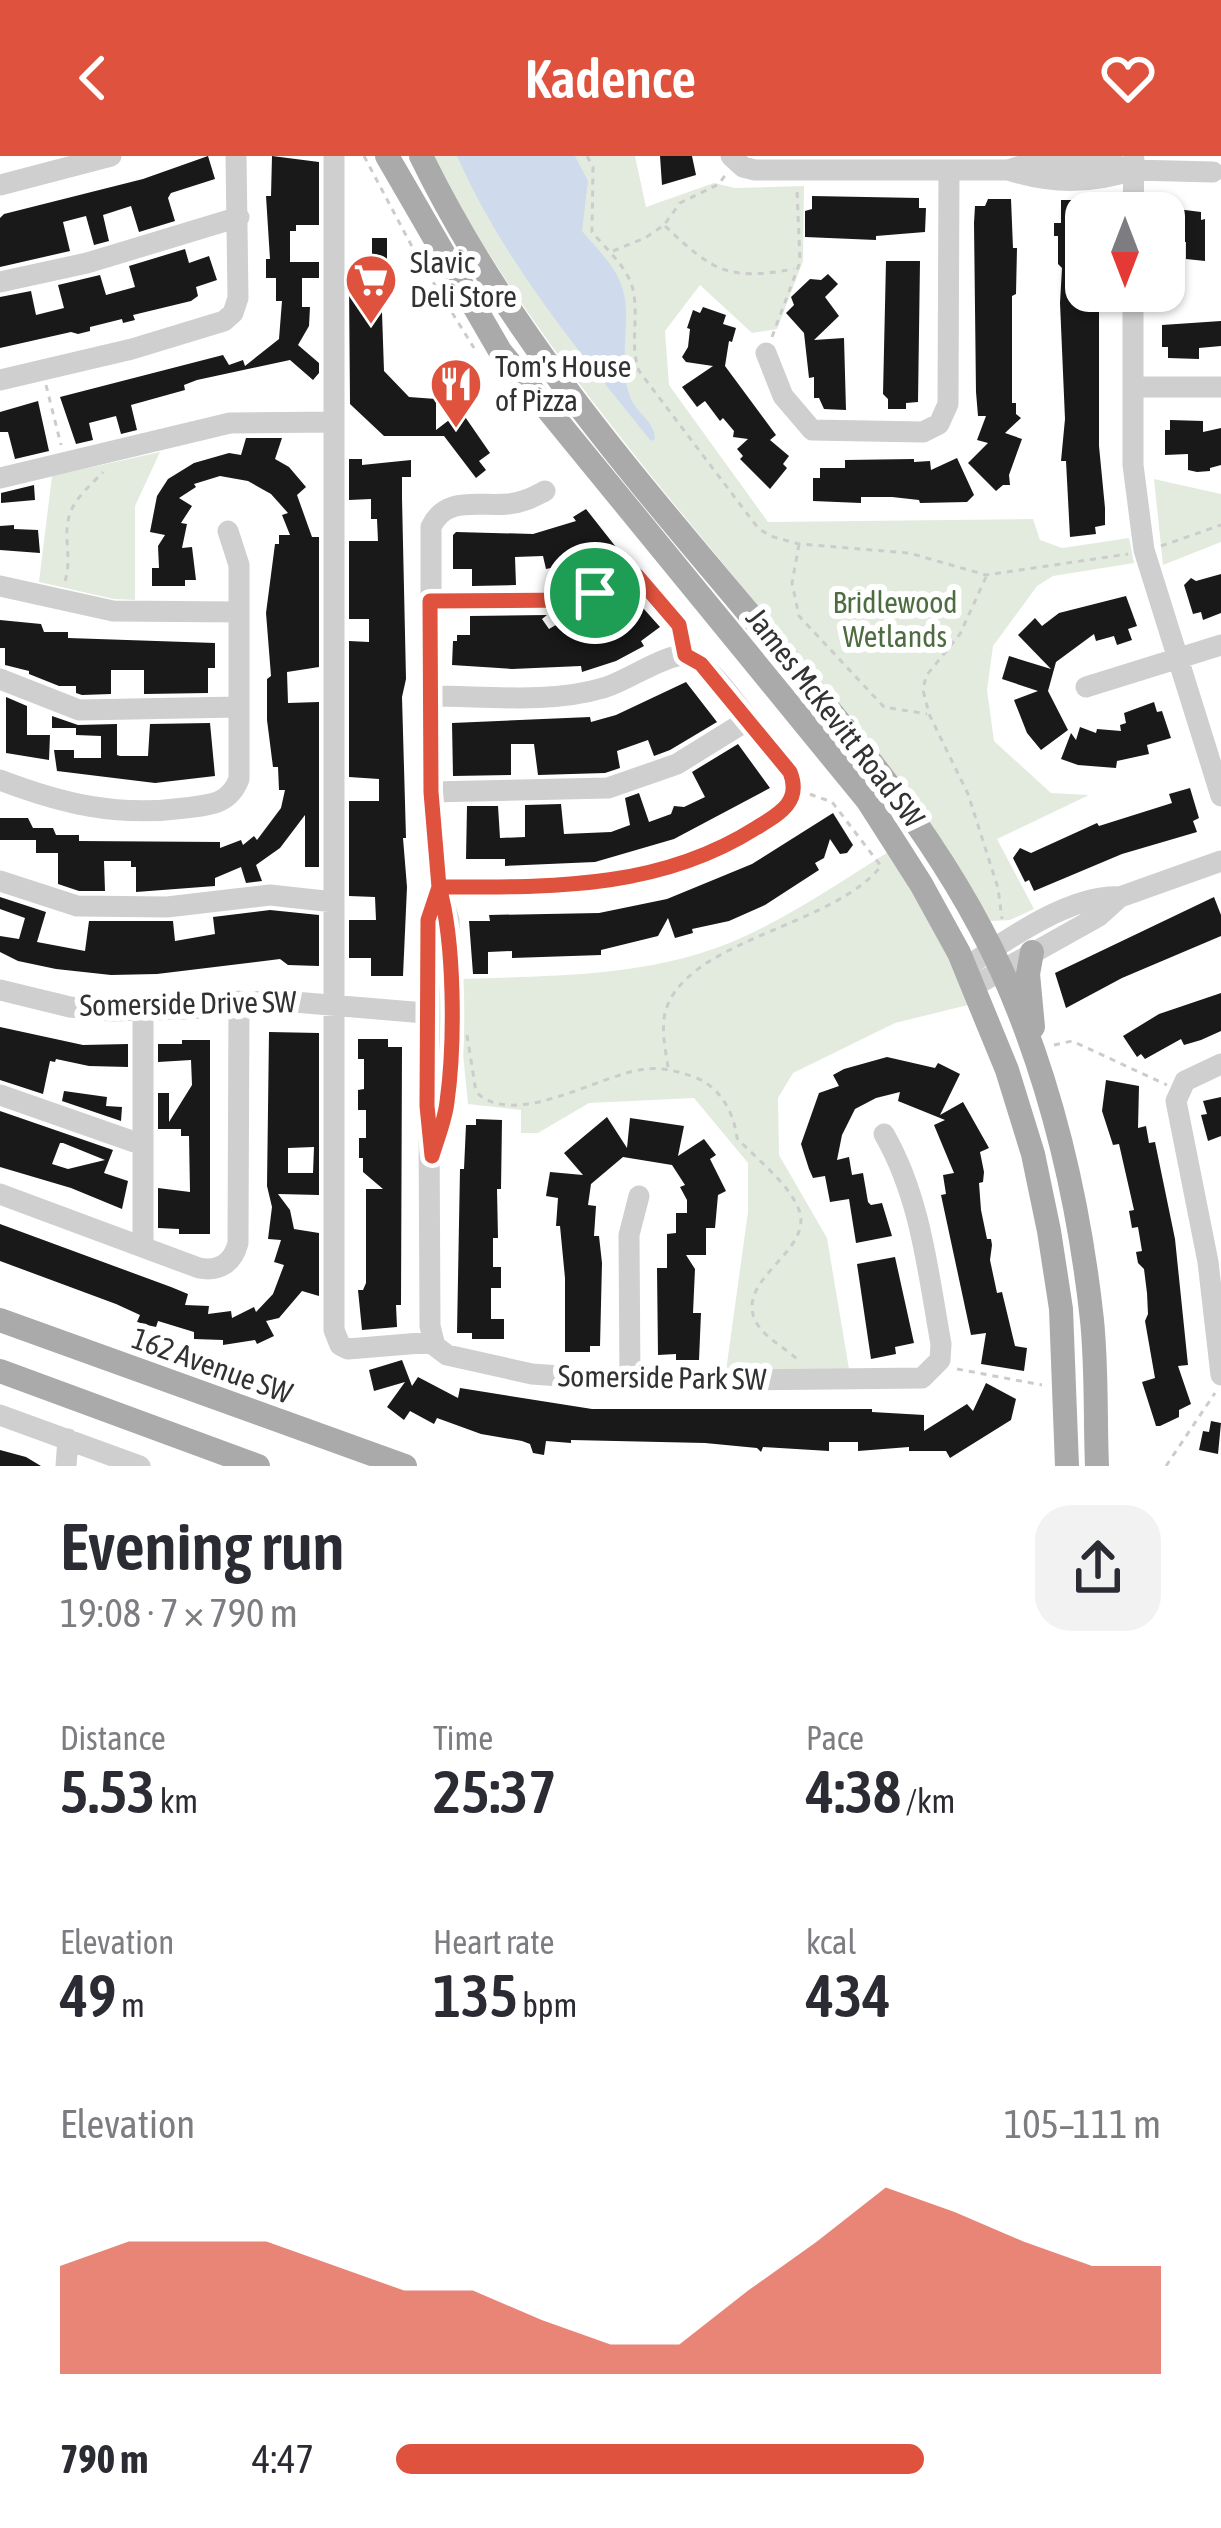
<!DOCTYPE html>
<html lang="en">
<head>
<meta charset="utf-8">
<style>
	:root { --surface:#fff; --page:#f2f2f3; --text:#2b2b33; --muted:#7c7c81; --accent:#df523e }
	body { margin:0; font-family:"Asap Condensed",sans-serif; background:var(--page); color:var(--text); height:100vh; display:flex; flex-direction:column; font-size:45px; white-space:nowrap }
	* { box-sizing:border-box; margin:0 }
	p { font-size:39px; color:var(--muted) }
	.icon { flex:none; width:66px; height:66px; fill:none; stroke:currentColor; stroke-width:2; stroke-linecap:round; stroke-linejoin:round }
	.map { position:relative; height:1310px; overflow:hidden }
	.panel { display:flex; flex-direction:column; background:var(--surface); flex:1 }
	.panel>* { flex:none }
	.needle { width:78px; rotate:180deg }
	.fabs { position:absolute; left:1065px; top:36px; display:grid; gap:24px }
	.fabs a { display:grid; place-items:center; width:120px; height:120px; border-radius:24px; background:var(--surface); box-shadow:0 3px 9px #0004; font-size:60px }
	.pin { position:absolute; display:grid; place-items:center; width:102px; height:102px; color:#fff; margin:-51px; border:6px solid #fff; border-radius:50%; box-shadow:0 3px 12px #0007 }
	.round { display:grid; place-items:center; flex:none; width:126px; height:126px; border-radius:36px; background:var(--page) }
	.head { display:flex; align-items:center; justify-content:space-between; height:204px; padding:0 60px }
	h1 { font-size:66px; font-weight:600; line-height:90px }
	.metrics { display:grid; grid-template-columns:repeat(3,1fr); gap:18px; height:204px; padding:12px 60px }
	.metrics div { display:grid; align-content:center }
	.metrics b { font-size:60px; font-weight:600 }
	.metrics small { font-size:33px; font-weight:400 }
	.metrics p { font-size:33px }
	.chart { height:336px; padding:24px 60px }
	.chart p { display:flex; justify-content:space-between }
	.chart svg { width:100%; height:216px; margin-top:12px; fill:var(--accent); opacity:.7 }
	ul { padding:0 60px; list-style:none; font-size:39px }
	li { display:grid; grid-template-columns:192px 144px 1fr; align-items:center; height:90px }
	li i { height:30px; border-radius:15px; background:var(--accent) }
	header { display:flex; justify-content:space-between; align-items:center; height:156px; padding:0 60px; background:var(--accent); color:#fff; font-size:54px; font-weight:600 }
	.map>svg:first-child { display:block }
</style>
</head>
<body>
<header><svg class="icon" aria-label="back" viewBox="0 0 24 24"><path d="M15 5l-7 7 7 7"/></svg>Kadence<svg class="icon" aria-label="heart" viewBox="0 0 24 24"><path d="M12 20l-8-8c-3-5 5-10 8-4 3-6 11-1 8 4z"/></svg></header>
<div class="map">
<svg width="1221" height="1310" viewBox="0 0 1221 1310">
	<rect width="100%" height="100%" fill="#fff"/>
	<!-- green -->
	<path fill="#e3ebde" d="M432 0H635L646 51 714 27 735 32 804 30 803 105 777 173 752 177 700 129 665 175 669 229 768 366 1033 363 1040 384 1062 392 1129 382 1134 407 1053 420 1037 430 993 490 987 534 994 585 1051 637 1089 639 997 683 1034 753 1010 764 991 765C952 707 915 646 872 591 721 396 549 220 432 0Z
		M160 296 135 350V444L114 443 39 426 52 320Z
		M1154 323 1221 338V386L1163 409Z
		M890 695 918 742 972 848 895 867 793 917 778 942 779 999 827 1082 849 1213 726 1215 748 1056V1007L694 942 589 947 538 977H521V954L468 948 460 868 461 823C541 820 624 821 701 797 769 776 830 732 890 695Z"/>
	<!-- water -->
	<path fill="#cfdbec" d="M457 0H575L588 25 582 75C598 94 619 113 624 138 631 172 617 210 631 243 638 259 654 264 655 283L651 285C579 196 504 106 457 0Z"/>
	<!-- building -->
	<path fill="#191919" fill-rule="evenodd" d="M208 0 215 23 171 37 168 42 175 65 139 76 131 50 103 59 109 85 94 89 86 60 63 66 70 95 0 111V62L4 58 143 23Z
		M272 0 319 6V69H296V75H290V106H319V122H302V151H310L309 170 298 189 319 207V217L313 224 290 204 197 224 184 229 185 234 131 249 137 274 121 278 116 260 89 267 93 284 76 288 60 241 223 199 229 209 243 204 245 210 279 183 282 145H276V122H266V103H270L266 40H271Z
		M660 0H692L696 19 662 29Z
		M812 40 919 42V52H926L925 76 876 80V84L805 81V55L812 53Z
		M988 43H1011L1013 92H1017L1016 138 1012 140V247H1016V258L1021 262 1005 277 1022 283 1009 319 1010 329H1003L996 335 968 307 988 287 977 284 986 260H978L976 236 974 67 975 50H985Z
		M1061 44H1086V140L1088 147H1099V290L1105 352V369L1095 371 1096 378 1070 381 1066 305H1061L1065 263 1060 147 1062 112 1058 108V80H1054V67H1061Z
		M1169 52 1201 56V64L1205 63V105L1186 103V86H1166Z
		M372 82H387V105H372Z
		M185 93 189 107 209 100 217 124 196 131 198 140 191 145 133 159 135 164 123 167 122 163 90 171V175L78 178 71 176 0 192V141L31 135 36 159 64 152 58 129 100 119 106 139 135 131 129 110Z
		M886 105H920L918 246 906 247V253H888V243L883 238Z
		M828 118 838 128 825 141 839 160 814 184 844 182 846 254 824 253 819 242H814V221L809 222 804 177 786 157 794 149 791 141 810 123 821 124Z
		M381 127 384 215 409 241 436 243V274L461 255 490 297 479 305 486 314 476 322 444 280H384L350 248 349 128Z
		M703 151 726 159 723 168 736 172 732 186 729 185 725 210 776 279 770 284 789 300 783 308 787 312 770 333 740 303 743 300 737 293 748 283 733 281 734 275 723 262 720 265 705 245 697 251 682 231 713 210 686 206 682 201 688 191 690 173 687 172 693 154 700 157Z
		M1221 165V190L1199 192V203L1168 202V191H1162V169Z
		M38 245 49 295 15 303 8 276H0V256Z
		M1170 264 1203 265V276L1221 272V309L1210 312V315L1197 316 1188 314V298L1165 299V274H1170Z
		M246 282H282L275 303 289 311 306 331 297 339 312 381H319V511L287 516 288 547 319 546V711H305V659L280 692 256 709 262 725 246 727 241 711 215 722V730L136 736V711H131V705H104L105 735H79L58 728V697H36V684H0V662H28L33 672H53L56 679H79V685L220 686V692L241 684 243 689 254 680 257 684 281 652 285 634H279L278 611H273L267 564V523L271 520 266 457 275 388H279V379H290L282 359 288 357 271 338 248 325 220 320 194 328 196 331 179 342 192 350 181 367 187 368 182 392 192 391 196 424H185V430H152V412H159L158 390 165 379 150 376 157 340 168 323 194 307 229 297 241 299Z
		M957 302 974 339 967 346 920 347 919 344 892 341H861V347L813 345V322H820V312H845V304L914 303V306L930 305 931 314Z
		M349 303H362V309L411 304V321H402V342L406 523 402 541 406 682H403L407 731 403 820H371V802H349V764H376L375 741 349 740V645H379V623L349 621V485L369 486V463H349V385H378L377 363H371V343L349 344Z
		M34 329 35 344 1 347V337Z
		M586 353 623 400 577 428 570 408 546 413 543 400 515 401 516 429 472 430V413H453V379L456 376 533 378 576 365 573 361Z
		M14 369V373L38 374 40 397 0 394V370Z
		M1221 418V457L1203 464 1201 456 1193 458 1184 429 1191 422 1196 425Z
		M626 433 660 471 641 485 644 490 616 505 582 516 581 510 512 513 452 509 453 485H457V479H470V460L547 459 542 463 549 473 566 463V478L594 472 586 456Z
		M1126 440 1137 470 1128 473 1132 484 1117 489 1114 480 1096 485 1094 478 1056 506 1048 535 1068 574 1041 594 1027 577 1014 544 1038 535 1002 523 1009 500 1051 513 1018 479 1035 462 1042 470 1059 457Z
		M0 464 41 468 44 476H68V482L215 487V512H208V537L144 538V514H111V538L82 539 76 537V530H59L29 518V515L5 509V492H0Z
		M686 526 717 566 670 594 654 600 648 584 617 595 620 612 605 617 538 619 534 588H511V619L453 620 452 567 590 561 591 566 616 559Z
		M6 541 27 550V579H50L49 604 6 597Z
		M1154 546 1157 556 1162 555 1171 582 1147 589 1149 598 1117 605 1116 612 1078 609 1061 603 1071 577 1076 584 1080 571 1096 577 1097 573 1121 575 1120 569 1126 567 1124 557Z
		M52 560 78 569 117 568V599L120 600H148L150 568 210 567 215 620 155 627 57 615 54 594H74V602H101V580L76 579V572H52Z
		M738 588 770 632 674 683 595 706 505 710V703H466L467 650H498L500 682 525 681V649L561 648 564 678 611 676 630 669 625 642 639 637 649 666 671 658 674 650 684 651 705 641 692 616Z
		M1190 632 1199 662 1193 665 1197 676 1122 698 1034 735 1029 724 1025 726 1013 702 1020 692 1031 697 1097 667 1099 670 1172 647 1169 638Z
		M833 657 853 689 847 697 840 698 830 683 824 702 815 707 819 714 765 749 729 765 692 773 693 777 675 782 668 762 658 780 601 794V799L512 802V795L488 796V818H473L469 765H490L489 759 599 757 667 743 752 708Z
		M0 741 46 756 37 786 85 795 89 765H173L175 785 215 778 213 761 270 754 319 759V810L288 809 280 803 157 818 111 819 56 813 18 805 0 796V780L19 783 25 762 0 753Z
		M1214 741 1221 759V780L1122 822 1066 852 1055 817Z
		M1221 837V875L1201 884 1184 889 1181 883 1145 903 1141 898 1137 901 1123 880 1159 858Z
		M0 871 83 889 128 888V911L89 910 56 903 55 906 50 905 43 938 0 924Z
		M269 876 319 877V1039L278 1038 290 1054 294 1073 319 1077V1140L302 1135 279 1162 266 1165 274 1180 257 1188 255 1184 223 1189V1184L194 1183V1176L158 1165 156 1171 147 1169 137 1166 140 1159 116 1148 0 1105V1068L171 1131 188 1138 185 1149 209 1150 208 1158 231 1155 232 1162 254 1151 256 1156 273 1138 284 1109 274 1106 281 1084 268 1083 272 1051 267 1030ZM314 991 313 1017H288V992Z
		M358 883H388V891H402L401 1149H396L397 1171 362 1174 358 1134H363L366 1127V1033H383L363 1016V1002H359V982H366V954H358V934L364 933V903H358Z
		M182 884H210V1078H179V1073L158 1072V1032L190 1036 189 980H181V973H158V937H169V966L192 929 191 904 158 906V888H182Z
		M887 901 935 912 938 907 960 918 940 959 963 946 989 992 980 996 984 1016 983 1026 979 1027 981 1054 987 1083H991L992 1089 990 1104 997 1137 1002 1136 1015 1190 1027 1192 1024 1215 981 1208 986 1177 971 1179 941 1039 946 1038 943 1019 954 1017 934 969 945 964 898 945 900 936 876 942 855 953 842 979 837 1004 849 1001 852 1019 863 1017 868 1046 871 1049 882 1047 892 1080 856 1087 849 1043 830 1046 825 1020 813 1022 809 1013 801 988 819 937 839 930 833 919 844 913Z
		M1106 924 1139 930 1138 972 1146 970 1149 987 1155 986 1175 1083 1188 1209 1178 1210 1191 1248 1179 1254V1261L1160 1270H1156L1142 1226 1155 1222 1145 1165 1148 1158 1147 1137 1144 1113 1138 1107 1136 1096 1142 1095 1138 1071 1132 1072 1129 1055 1134 1054 1119 988 1113 989 1102 955Z
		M64 935 107 941 106 950 122 951 121 965 62 945Z
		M1221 941V980L1208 985 1201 959 1207 958 1203 945Z
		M0 955 113 994 104 1017 128 1025 122 1053 71 1032 0 1011ZM60 987H63L105 1004 68 1013 52 1008Z
		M607 961 627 992 630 962 684 970 678 1000 704 983 716 999 710 1003 726 1035 718 1039 715 1072H706V1099H686L695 1113 693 1157H701L699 1204H676V1198L658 1199 657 1112H667V1078L676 1077V1057H687V1044L680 1031 685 1029 672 1009 623 1001 591 1028 588 1049 596 1050 594 1080H599L602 1107 600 1190H590V1196H565V1122L560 1070H556L558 1042 546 1040 550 1016 583 1019 564 997Z
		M476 963 502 964 501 1033H497L498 1082H493V1111H501V1132H491V1163H504V1183H472V1177H457L460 1013H464L466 969H476Z
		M895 1101 914 1187 895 1191 896 1198 871 1203 857 1108Z
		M402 1204 412 1230 418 1221 458 1242 460 1232 592 1253H872V1256L924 1259V1275L967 1248 973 1255 986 1227 1016 1243 1011 1264 950 1302 946 1295H909V1291L858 1295V1286H829V1295L763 1291 761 1296 757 1292 705 1287 571 1284V1287L546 1285 544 1299 533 1297 530 1288 522 1285 481 1278 437 1262 434 1268 410 1255 404 1264 387 1251 405 1226 374 1235 369 1214Z
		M1211 1265 1221 1267 1218 1298 1199 1294 1203 1275 1209 1276Z
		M0 1294 26 1301 41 1310H0Z"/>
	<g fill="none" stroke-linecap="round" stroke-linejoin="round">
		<!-- path -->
		<path stroke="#ccc" stroke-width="3" stroke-dasharray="6 6" stroke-linecap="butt" d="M364 0 417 100 474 192
			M587 0 593 11 592 76C607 94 631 114 634 139 638 164 630 191 639 215L758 372 770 380 799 388 909 397 986 419 1128 398
			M665 70C713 115 727 125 794 113
			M613 95 645 82 664 69 680 47 719 28 726 18
			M772 181 800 106 797 34
			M46 229 61 289
			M799 388 792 427 799 460 884 551 927 558
			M1161 390 1221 369
			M986 421 960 478 926 520 923 534 929 558 968 638 998 732 1002 763
			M65 425C72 402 64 385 68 365 71 345 90 330 103 316
			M467 879 476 936C515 974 600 918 645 913 663 911 682 916 699 923 722 934 734 958 737 982 757 1004 788 1026 799 1054 814 1095 736 1122 755 1164 763 1181 784 1191 797 1203
			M1054 889 1072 885 1167 929
			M668 911C665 890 659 866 669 846 699 782 836 768 881 710L832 646 809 638
			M957 1213 1042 1229
			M1166 1310 1215 1237"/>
		<!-- minor -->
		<path stroke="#cfcfcf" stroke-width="21" d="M334 0V1174L340 1189 348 1193 433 1186
			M731 0 743 11 755 14H1008C1052 28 1090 28 1133 14
			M1008 14 1040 4 1100 5 1133 14 1213 16
			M0 29 111 0
			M1133 57 1134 4
			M0 126 87 107 239 61
			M1133 135V309L1144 394 1221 640
			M766 197 783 240 812 274 923 276 939 268 948 248 949 15
			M0 224 132 193 224 165 233 157 238 142 236 0
			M1133 231H1221
			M0 322 230 267 334 266
			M0 430 113 455 239 456
			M430 445 575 444C597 440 610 417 632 417L679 469 685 499
			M0 523 79 554 239 551
			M1086 531 1221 489
			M430 540C486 540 549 548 603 532 626 526 669 495 687 500 709 505 746 562 761 580 773 595 796 613 794 633 793 653 773 662 758 671 659 734 552 731 439 731
			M0 624C63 648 117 661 185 652 209 649 229 649 239 623V409L228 375
			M431 636 608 632 677 608 748 564
			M0 725 77 750 167 751 270 739 334 746
			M439 731 428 764 430 1170 435 1190 447 1199 532 1218 630 1225 922 1222 940 1204 941 1188C928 1117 921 1042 884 978
			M965 812C1006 784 1071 738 1120 741
			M974 830 1099 760 1120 741 1221 705
			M0 834 70 851 111 855 189 853 270 844 437 858
			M143 855V1091
			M1221 908 1185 925 1176 945 1208 1106 1221 1219
			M0 939 143 989
			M435 990 447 948 449 764 439 731 431 636V371C446 339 479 351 508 348 522 347 533 341 545 335
			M0 1038 199 1112C219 1116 233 1107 238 1087L239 845
			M630 1225 629 1079 639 1040
			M0 1259 140 1310
			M66 1310 68 1283"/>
		<!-- major -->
		<path stroke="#aaa" stroke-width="24" d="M387 0 500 195 868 645 921 728 959 797 1007 914 1033 998 1049 1075 1061 1153 1067 1310
			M421 0C509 181 644 332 772 485 858 587 945 691 1001 813 1050 922 1079 1045 1092 1164 1097 1213 1095 1262 1097 1310
			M1032 796 1028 818 1033 871
			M0 1164 405 1310
			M0 1215 258 1310"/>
	</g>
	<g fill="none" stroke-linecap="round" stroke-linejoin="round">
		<!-- route casing -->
		<g stroke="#fff" stroke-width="24">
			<path id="route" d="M595 437 575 444 430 445 431 636 439 731 428 764 427 950 432 1000C437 983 445 964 447 946 455 888 455 786 439 731 551 731 658 734 756 672 779 658 802 646 790 616L701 508 685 499 679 469 637 420 620 418 595 437"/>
		</g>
		<!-- route -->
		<use href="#route" stroke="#df523e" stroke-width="15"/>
	</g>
	<!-- icons -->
	<defs>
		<g id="supermarket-pin" transform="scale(2.7)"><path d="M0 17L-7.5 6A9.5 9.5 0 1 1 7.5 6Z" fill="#df523e" stroke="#fff"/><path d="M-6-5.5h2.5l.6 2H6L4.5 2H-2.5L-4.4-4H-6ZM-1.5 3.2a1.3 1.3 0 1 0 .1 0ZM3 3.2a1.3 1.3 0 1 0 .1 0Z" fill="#fff"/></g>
		<g id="restaurant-pin" transform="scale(2.7)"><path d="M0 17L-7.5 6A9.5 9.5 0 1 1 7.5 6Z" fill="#df523e" stroke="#fff"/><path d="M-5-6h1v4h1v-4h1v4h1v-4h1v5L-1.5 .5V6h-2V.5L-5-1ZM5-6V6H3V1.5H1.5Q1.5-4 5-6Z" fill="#fff"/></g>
	</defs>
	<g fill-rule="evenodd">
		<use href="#supermarket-pin" x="371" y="124"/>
		<use href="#restaurant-pin" x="456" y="228"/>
	</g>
	<g text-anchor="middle" stroke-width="12" stroke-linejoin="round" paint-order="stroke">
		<!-- poi labels -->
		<g font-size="30" fill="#323232" stroke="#fff" text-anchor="start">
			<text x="410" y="117">Slavic<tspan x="410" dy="34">Deli Store</tspan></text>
			<text x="495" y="221">Tom's House<tspan x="495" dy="34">of Pizza</tspan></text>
		</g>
		<!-- park labels -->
		<g font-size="30" fill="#4d6d40" stroke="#fff">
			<text x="895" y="457">Bridlewood<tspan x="895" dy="34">Wetlands</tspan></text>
		</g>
		<!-- street labels -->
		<g font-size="30" fill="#323232" stroke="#fff">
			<text transform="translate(835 562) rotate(52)" y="10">James McKevitt Road SW</text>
			<text transform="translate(188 848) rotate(-1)" y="10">Somerside Drive SW</text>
			<text transform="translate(212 1210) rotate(20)" y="10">162 Avenue SW</text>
			<text transform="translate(662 1222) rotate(1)" y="10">Somerside Park SW</text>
		</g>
	</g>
</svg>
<div class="fabs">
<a><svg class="needle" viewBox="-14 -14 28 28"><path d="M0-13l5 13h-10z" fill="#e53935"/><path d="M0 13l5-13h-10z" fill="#7c7c81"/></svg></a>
</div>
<div class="pin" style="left:595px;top:437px;background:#1e9e55"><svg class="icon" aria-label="arrive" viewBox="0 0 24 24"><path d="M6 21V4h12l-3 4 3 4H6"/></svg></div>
</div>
<section class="panel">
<div class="head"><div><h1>Evening run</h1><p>19:08 · 7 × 790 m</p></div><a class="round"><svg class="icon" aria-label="share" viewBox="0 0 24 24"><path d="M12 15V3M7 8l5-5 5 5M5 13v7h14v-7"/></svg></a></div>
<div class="metrics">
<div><p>Distance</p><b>5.53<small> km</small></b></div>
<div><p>Time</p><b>25:37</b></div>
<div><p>Pace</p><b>4:38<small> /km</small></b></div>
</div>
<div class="metrics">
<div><p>Elevation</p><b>49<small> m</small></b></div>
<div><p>Heart rate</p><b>135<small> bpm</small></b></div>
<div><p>kcal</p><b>434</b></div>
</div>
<div class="chart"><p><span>Elevation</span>105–111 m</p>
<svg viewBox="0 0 160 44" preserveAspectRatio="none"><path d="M0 44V22L10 17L20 17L30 17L40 22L50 27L60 27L70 33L80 38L90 38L100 27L110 17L120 6L130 11L140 17L150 22L160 22V44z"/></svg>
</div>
<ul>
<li><b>790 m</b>4:47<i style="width:69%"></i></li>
</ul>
</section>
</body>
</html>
